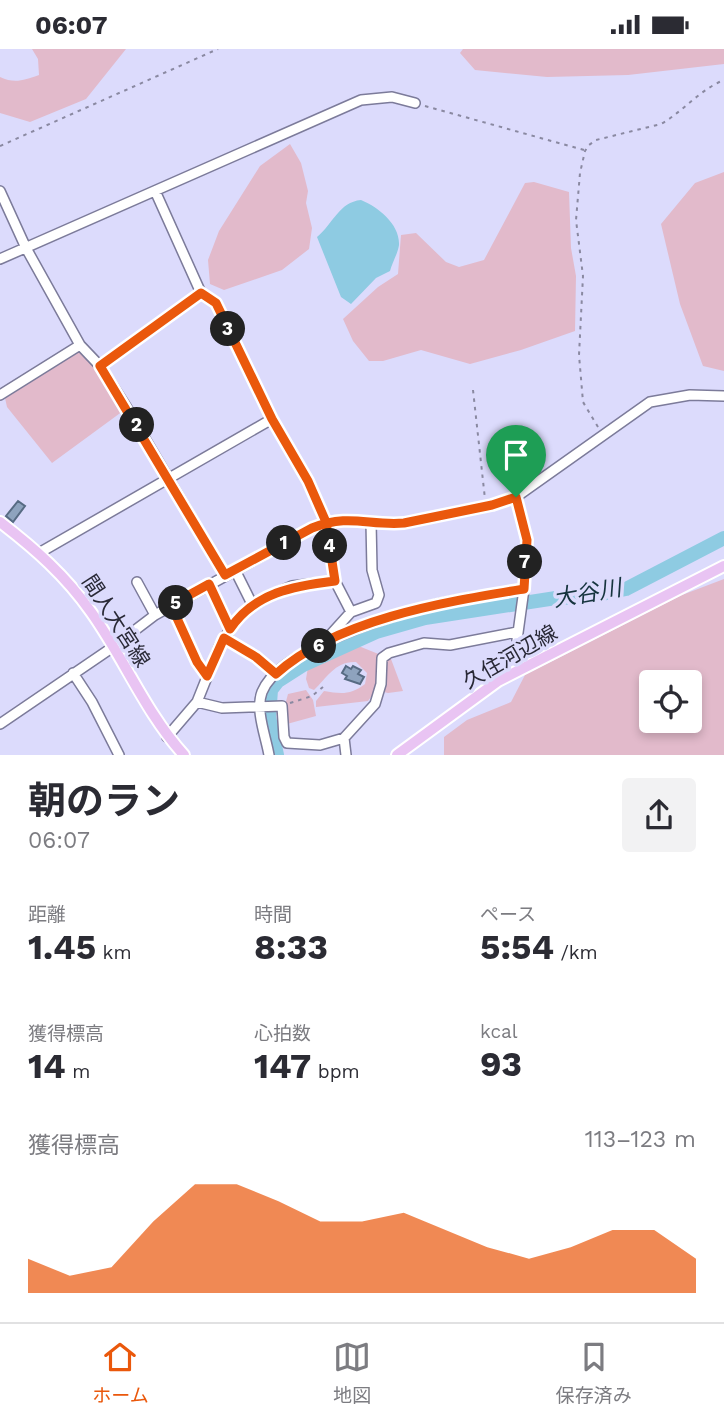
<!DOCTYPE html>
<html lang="ja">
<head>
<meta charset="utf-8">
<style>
	:root { --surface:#fff; --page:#f2f2f3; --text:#2b2b33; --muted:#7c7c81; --line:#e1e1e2; --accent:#ea580c }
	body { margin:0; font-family:"Work Sans","Noto Sans JP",sans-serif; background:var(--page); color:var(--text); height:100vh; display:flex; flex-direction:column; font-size:26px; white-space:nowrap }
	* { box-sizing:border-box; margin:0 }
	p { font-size:23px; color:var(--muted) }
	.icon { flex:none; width:38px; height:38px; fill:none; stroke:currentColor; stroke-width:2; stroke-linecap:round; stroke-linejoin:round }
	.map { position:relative; height:706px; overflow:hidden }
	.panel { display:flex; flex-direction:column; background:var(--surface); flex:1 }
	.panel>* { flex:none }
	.fabs { position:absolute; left:639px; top:621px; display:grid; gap:14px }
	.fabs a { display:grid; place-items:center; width:63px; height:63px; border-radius:7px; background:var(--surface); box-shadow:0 4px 10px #0003; font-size:35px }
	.pin { position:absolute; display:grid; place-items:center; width:60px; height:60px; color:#fff; margin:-72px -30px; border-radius:50% 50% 50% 0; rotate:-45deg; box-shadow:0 0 7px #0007 }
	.pin .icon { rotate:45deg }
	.km { position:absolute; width:35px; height:35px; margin:-18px; border-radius:50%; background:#222; color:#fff; font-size:19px; line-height:35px; text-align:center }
	.round { display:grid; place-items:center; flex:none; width:74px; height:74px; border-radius:7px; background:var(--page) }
	.overview { display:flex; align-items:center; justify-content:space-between; height:119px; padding:0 28px }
	h1 { font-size:38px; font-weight:700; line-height:52px }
	.metrics { display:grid; grid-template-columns:repeat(3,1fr); gap:10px; height:119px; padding:7px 28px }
	.metrics div { display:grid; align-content:center }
	.metrics b { font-size:35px; font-weight:700 }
	.metrics small { font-size:19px; font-weight:400 }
	.metrics p { font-size:19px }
	.chart { height:196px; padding:14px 28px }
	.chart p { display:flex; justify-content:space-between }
	.chart svg { width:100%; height:126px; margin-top:7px; fill:var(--accent); opacity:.7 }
	.status { display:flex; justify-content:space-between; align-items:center; height:49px; padding:0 35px; background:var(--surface); direction:ltr }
	.status svg { height:19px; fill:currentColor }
	.tabs { display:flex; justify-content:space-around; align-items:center; height:98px; border-top:2px solid var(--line); background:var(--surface); font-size:19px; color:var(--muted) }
	.tabs a { display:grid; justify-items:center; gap:4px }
	.tabs .on { color:var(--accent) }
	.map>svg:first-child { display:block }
</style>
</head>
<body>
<div class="status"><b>06:07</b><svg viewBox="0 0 49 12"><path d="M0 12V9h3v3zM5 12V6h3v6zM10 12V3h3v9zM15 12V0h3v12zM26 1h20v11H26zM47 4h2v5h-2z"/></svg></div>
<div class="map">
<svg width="724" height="706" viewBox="0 0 724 706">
	<rect width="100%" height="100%" fill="#dcdbfc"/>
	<!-- green -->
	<path fill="#e2bacb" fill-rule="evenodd" d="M32 0H126L86 50 30 73 0 64V28C15 35 24 31 39 26L38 10Z
		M463 0H724V15L628 26 547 28 475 21 460 4Z
		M290 95 301 114 308 142 306 154 312 179 309 200 282 221 224 241 210 235 208 211 219 182 260 117Z
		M724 123V322L703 317 680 255 661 175 695 134Z
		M534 133 569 143 571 199 576 227 575 282 521 301 470 315 421 301 383 312H369L353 292 343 270 378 238 398 225 401 186 416 184 446 213 459 218 484 211 525 134Z
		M79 301 92 317 123 362 52 414 7 358 5 349Z
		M724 530V706H444V688L467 671 511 653 525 626 682 546ZM651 634H690V672H651Z
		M356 596 391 610 403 642 388 644 376 641 368 652 316 658V652L324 642C341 645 351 646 365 635L367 624 356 613C335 612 327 629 314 641L309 639 306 630 308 618Z
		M306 641 313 651 316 667 287 675 285 656 288 645Z"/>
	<!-- water -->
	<path fill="#8ecbe2" d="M361 151C378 158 400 175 399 196 398 204 392 214 390 222L376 229 351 255 341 248 317 188C333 175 339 153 361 151Z"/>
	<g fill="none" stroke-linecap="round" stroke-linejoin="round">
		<!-- river -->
		<path stroke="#8ecbe2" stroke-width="14" d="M277 706 269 668 271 641 278 632 303 616 376 583 425 569 556 549 588 548 626 540 724 489"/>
	</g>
	<!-- building -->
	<path fill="#8ea3be" stroke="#576b83" stroke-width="2" d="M18 452 25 457 13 473 6 467Z
		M346 617 351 620 353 617 361 621 358 625 364 628 360 635 345 630 347 627 342 624Z"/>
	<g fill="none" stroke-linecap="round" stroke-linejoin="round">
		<!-- minor casing -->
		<g stroke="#7c7b9a" stroke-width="12">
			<path id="minor" d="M0 142 26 199 80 296 100 317 127 359 225 526
				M156 144 201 244 216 254 272 370 308 432 326 473 335 532 351 563 322 595
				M0 210 361 51 392 48 415 54
				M100 317 201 244
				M0 346 80 296
				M516 448 527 491 524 540 517 591 520 620
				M39 504 272 370
				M235 521 253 557
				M137 533 155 566
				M171 557 197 613 207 627
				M351 563 376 554 379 546 372 521 371 473
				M224 589 256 608 276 625
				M73 624 92 653 119 706
				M197 653 222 659 282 657 284 688 287 694 320 696 344 689
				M0 675 113 598 155 566 312 479C349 464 368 477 404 474L492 456 516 448 650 353 690 346 724 347
				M167 688 197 653 219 598 234 574 248 560 269 547 292 537 335 532
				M269 706C266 688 255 661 262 643 279 600 392 566 434 556 464 549 494 545 524 540
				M346 706 344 689 375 655 381 635 382 609 389 604 424 594 450 596 517 583"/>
		</g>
		<!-- major casing -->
		<g stroke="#fff" stroke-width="14">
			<path id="major" d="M0 473C35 500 65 526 91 563 124 609 145 663 184 706
				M397 706 498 632 724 517"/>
		</g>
		<!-- path -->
		<path stroke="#8a89a1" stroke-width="2" stroke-dasharray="3.5 5" stroke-linecap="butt" d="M425 57 584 101
			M0 97 218 0
			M473 341 485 450
			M598 378 583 353 579 306 583 227 576 171 580 124 585 102 589 96 596 91 661 75C684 62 699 41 724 31
			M213 543 227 572
			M290 654 312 647 323 638"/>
		<!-- minor -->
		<use href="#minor" stroke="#fff" stroke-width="9"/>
		<!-- major -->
		<use href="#major" stroke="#e9c4f3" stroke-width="10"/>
	</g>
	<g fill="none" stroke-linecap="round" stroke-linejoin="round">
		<!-- route casing -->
		<g stroke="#fff" stroke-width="14">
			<path id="route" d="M516 448 492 456 404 474C368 477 350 464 312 479L225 526 100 317 201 244 216 254 272 370 308 432 326 473 335 532C294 537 255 543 230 580L209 535 171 556 197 613 207 627 224 589 256 608 276 625C337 570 445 553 524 540L527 491 516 448"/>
		</g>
		<!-- route -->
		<use href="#route" stroke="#ea580c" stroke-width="9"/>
	</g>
	<g text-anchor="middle" stroke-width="7" stroke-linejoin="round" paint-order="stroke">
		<!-- street labels -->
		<g font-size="21" fill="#292936" stroke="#dcdbfc">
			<text transform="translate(116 572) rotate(57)" y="7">間人大宮線</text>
			<text transform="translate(510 608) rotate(-30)" y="7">久住河辺線</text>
		</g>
		<!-- water labels -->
		<g font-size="23" font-style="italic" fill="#16343e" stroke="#dcdbfc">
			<text transform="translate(587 544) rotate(-10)" y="8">大谷川</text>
		</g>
	</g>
</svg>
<div class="fabs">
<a><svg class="icon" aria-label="locate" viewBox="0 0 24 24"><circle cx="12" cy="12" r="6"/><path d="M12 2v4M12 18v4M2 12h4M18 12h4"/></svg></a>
</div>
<div class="pin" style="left:516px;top:448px;background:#1e9e55"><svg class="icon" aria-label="arrive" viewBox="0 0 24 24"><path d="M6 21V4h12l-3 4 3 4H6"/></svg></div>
<b class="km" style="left:284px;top:494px">1</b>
<b class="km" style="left:137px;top:376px">2</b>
<b class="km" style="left:228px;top:280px">3</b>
<b class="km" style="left:330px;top:497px">4</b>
<b class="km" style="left:176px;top:554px">5</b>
<b class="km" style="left:319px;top:597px">6</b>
<b class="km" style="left:525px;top:513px">7</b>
</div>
<section class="panel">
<div class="overview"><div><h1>朝のラン</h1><p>06:07</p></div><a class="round"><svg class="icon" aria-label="share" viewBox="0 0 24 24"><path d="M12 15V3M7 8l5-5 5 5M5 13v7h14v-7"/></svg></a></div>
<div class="metrics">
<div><p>距離</p><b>1.45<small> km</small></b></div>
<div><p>時間</p><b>8:33</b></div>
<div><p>ペース</p><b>5:54<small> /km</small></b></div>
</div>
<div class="metrics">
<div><p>獲得標高</p><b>14<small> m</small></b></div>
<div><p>心拍数</p><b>147<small> bpm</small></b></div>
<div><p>kcal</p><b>93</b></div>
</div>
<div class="chart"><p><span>獲得標高</span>113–123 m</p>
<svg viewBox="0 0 160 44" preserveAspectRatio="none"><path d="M0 44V32L10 38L20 35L30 19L40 6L50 6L60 12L70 19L80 19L90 16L100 22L110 28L120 32L130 28L140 22L150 22L160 32V44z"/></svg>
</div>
</section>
<nav class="tabs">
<a class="on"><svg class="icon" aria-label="home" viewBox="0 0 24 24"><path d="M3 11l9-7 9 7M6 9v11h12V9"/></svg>ホーム</a>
<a><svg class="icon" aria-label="map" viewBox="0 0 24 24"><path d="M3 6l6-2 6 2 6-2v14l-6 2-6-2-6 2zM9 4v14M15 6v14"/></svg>地図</a>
<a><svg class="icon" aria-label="saved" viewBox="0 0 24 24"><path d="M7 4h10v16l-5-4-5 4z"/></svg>保存済み</a>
</nav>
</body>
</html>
